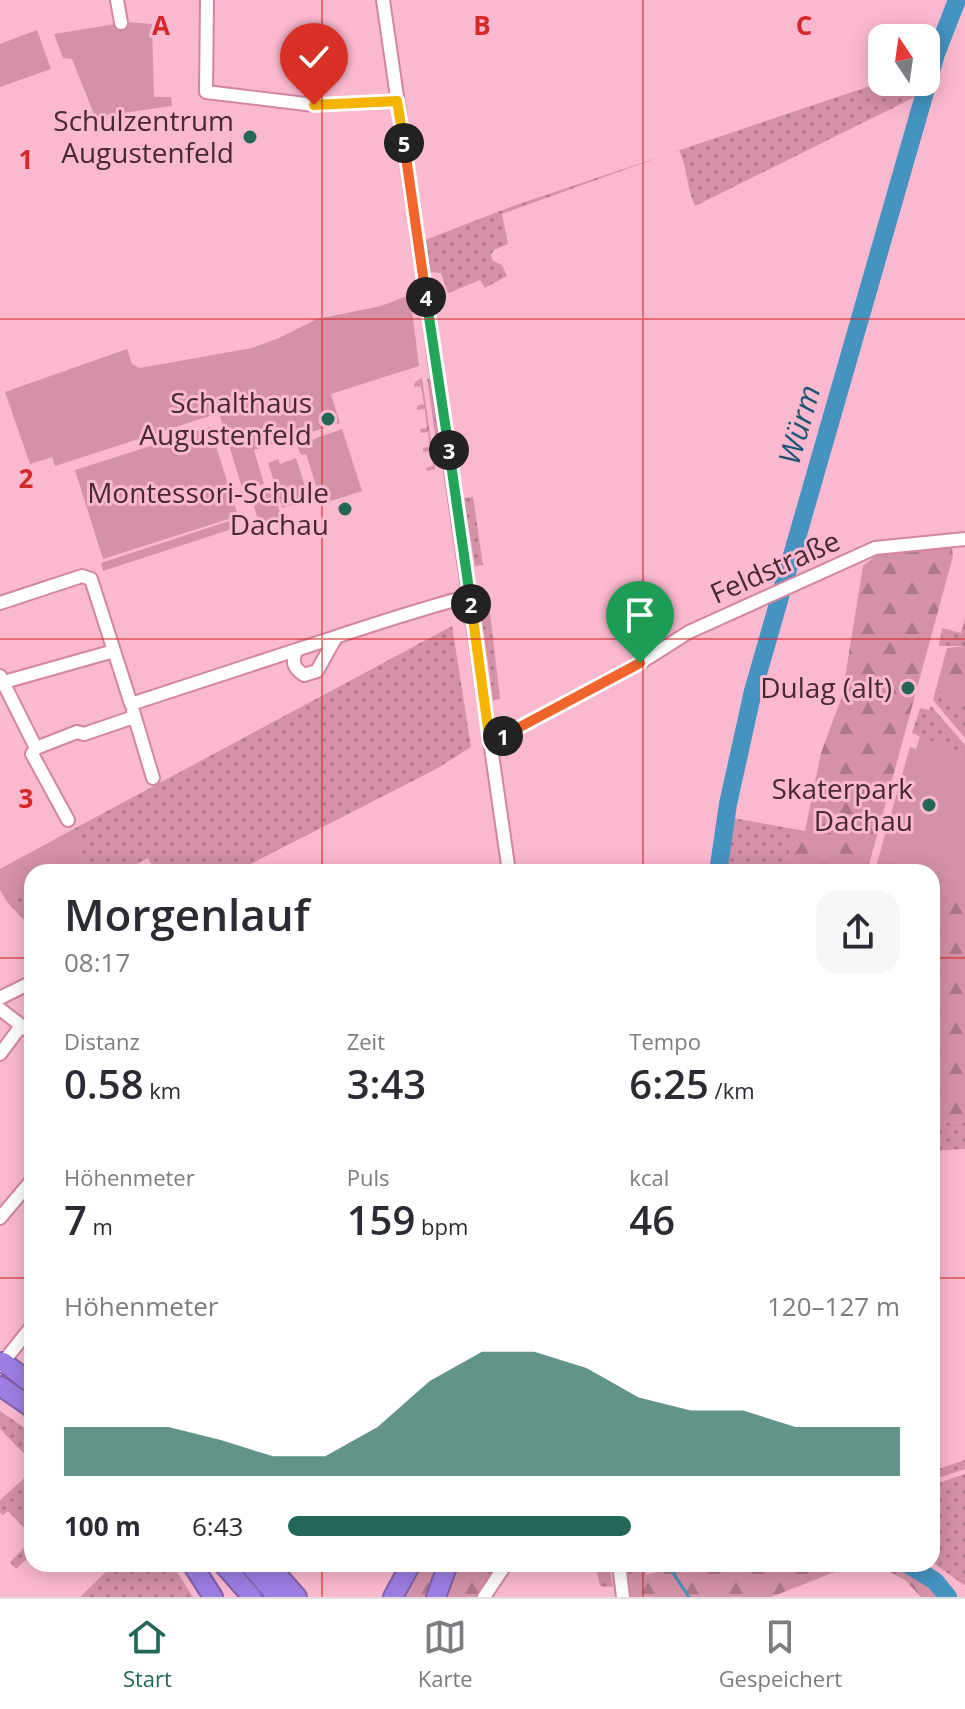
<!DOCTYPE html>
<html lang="de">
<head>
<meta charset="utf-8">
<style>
	:root { --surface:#fff; --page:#f7f7f7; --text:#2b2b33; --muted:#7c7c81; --line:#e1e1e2; --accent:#226758 }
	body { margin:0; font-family:"Open Sans",sans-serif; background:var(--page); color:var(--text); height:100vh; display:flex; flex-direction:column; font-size:30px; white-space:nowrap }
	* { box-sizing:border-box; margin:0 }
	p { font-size:26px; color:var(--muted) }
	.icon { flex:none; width:44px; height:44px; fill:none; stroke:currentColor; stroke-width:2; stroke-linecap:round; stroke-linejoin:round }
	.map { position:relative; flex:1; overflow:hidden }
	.drawer { position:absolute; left:24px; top:864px; width:916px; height:708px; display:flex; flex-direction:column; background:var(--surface); border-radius:24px; box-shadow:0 4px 20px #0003 }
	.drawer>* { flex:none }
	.needle { width:52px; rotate:347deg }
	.tools { position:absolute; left:868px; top:24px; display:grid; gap:16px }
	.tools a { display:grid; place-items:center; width:72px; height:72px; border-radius:16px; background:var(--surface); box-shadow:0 4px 20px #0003; font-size:40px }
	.pin { position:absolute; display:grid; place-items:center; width:68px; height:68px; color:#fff; margin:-82px -34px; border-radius:50% 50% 50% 0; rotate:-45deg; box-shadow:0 0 8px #0007 }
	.pin .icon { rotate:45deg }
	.km { position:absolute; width:40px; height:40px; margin:-20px; border-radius:50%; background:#222; color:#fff; font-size:22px; line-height:40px; text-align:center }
	.round { display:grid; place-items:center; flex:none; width:84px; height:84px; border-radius:24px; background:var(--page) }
	.overview { display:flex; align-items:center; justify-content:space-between; height:136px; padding:0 40px }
	h1 { font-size:44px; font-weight:600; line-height:60px }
	.stats { display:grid; grid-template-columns:repeat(3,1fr); gap:12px; height:136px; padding:8px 40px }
	.stats div { display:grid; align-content:center }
	.stats b { font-size:40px; font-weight:600 }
	.stats small { font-size:22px; font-weight:400 }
	.stats p { font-size:22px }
	.chart { height:224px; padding:16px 40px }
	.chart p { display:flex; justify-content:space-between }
	.chart svg { width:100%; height:144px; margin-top:8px; fill:var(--accent); opacity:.7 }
	ul { padding:0 40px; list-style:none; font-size:26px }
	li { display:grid; grid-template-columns:128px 96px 1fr; align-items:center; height:60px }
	li i { height:20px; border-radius:10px; background:var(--accent) }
	.tab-bar { display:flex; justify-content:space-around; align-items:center; height:112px; border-top:2px solid var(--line); background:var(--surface); font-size:22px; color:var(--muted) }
	.tab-bar a { display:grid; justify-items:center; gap:4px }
	.tab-bar .selected { color:var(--accent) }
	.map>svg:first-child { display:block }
</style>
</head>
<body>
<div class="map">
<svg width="965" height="1597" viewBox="0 0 965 1597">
	<defs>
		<pattern id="grass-dots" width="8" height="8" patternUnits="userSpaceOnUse" patternTransform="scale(2)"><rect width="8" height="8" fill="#d491a8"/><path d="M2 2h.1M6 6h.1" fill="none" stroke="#ae7689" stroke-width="1.8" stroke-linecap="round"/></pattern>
		<pattern id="forest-firs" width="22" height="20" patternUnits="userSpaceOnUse" patternTransform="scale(2)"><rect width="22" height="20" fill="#d491a8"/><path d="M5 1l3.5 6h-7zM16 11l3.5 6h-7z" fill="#ae7689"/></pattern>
	</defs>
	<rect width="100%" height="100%" fill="#fbb9d0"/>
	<!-- grass -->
	<path fill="url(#grass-dots)" d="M934 64 925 92 695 206C686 187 688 169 679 150L502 214 508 244 494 250 491 255 493 261 502 265 507 276 485 288 480 280 448 293 441 273 429 272 425 240 516 205 882 82H926V67Z
		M422 378 435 469 427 471 426 468 433 466 431 451 423 452V448L430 447 428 432 421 433 420 429 427 428 425 409 417 410V406L424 404 421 386 414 387 415 382Z
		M427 378 432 382 443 461 440 469Z
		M473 497 483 565 475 566 464 498Z
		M489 605 500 699 493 700 480 606Z
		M965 618V646H939L942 628 961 633Z
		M452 626 471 747 438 768 235 872H156L148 858 122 872H63L86 860 70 831Z
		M937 685 942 700 965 705V738L933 700Z
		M931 706 965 745V755L912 733 920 708 929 710Z
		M733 818 805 831 789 850 795 872H726Z
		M32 889V919L26 922 7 902Z
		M932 1122 965 1123V1149L932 1151Z
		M0 1411 32 1433V1462L0 1429Z
		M965 1460V1469L932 1480V1471Z
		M32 1471V1536L8 1511 3 1515 0 1513V1500Z
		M965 1474V1585H964L932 1562V1485Z
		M32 1540V1554L16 1569 10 1562Z
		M114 1564H172L193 1597H80Z"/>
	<!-- forest -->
	<path fill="url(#forest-firs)" d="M947 545 952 548 953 556 867 872H795L789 850 805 831 821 753 842 696 863 566 879 553Z
		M965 646V705L942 700 937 685 947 648Z
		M879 856 965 878V1123L932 1122V872H875Z
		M418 1564H440L430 1597H400Z
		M457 1564H502L479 1597H446Z
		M595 1564H609L613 1587 600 1586Z
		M624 1564H645L646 1575 684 1564H862L850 1566 771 1597H629Z
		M875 1564H907L935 1581 948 1597H921L905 1580Z"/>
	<!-- green -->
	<path fill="#d491a8" d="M128 22 152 24 154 97H171L172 106 95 117 72 59 63 58 54 34Z
		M37 30 51 69 0 87V44Z
		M410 295 419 366 331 394 340 423 254 450 264 484 243 491 219 413 55 466 52 457 30 464 5 392 127 349 132 364 140 368 252 348 279 338 317 319 381 306Z
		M210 427 238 516 103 559 75 470Z
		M342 429 362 491 322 504 306 454 301 455 297 445Z
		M296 458 309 499 282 508 268 463 278 459 280 464Z
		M272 487 282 519 260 526 250 494Z
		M229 521 232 529 103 571 101 563Z
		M920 736 965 755V878L879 856 910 747 916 749Z
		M70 831 86 860 63 872H32V889L7 902 0 890V869Z"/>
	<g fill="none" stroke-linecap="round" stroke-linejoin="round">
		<!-- stream -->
		<path stroke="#4493c0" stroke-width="3" d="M667 1564 689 1597"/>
		<!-- river -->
		<path stroke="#4493c0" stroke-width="18" d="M718 872 728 804 753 691 936 54 957 0
			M907 1564 935 1581 948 1597"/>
		<!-- minor casing -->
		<g stroke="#d385a2" stroke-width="16">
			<path id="minor" d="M117 0 121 23
				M207 0 206 92 314 105 397 101
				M383 0 509 872
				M0 603 82 576 91 579 131 704 296 650
				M336 637 317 671 304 675C293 667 292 663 296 650 354 631 411 611 470 596
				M0 676 36 748 32 754 68 820
				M4 682 114 651
				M133 711 153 778
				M490 743 640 663 689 632 875 548 965 539
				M36 748 77 732 84 734 134 717
				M0 998 32 982
				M0 1009 32 1034
				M0 1054 21 1026
				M0 1218 32 1180
				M0 1366 32 1326
				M619 1564 623 1597
				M484 1597 506 1564"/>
		</g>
		<!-- highway casing -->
		<g stroke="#8060a5" stroke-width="22">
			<path id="highway" d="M3 1362 32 1384
				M0 1386 32 1408
				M192 1564 213 1597
				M223 1564 252 1597
				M249 1564 277 1597
				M268 1564 297 1597
				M393 1597 411 1564
				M436 1597 448 1564"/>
		</g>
		<!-- minor -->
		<use href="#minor" stroke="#fff" stroke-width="12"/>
		<!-- highway -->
		<use href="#highway" stroke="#9e7ee3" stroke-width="18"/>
	</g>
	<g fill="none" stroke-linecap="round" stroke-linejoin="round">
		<!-- split-1 casing -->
		<g stroke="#fff" stroke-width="16">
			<path id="split-1" d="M503 736 640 663"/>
		</g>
		<!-- split-2 casing -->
		<g stroke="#fff" stroke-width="16">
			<path id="split-2" d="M471 604 490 743 503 736"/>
		</g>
		<!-- split-3 casing -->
		<g stroke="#fff" stroke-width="16">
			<path id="split-3" d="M449 450 471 604"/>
		</g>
		<!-- split-4 casing -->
		<g stroke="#fff" stroke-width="16">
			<path id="split-4" d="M426 297 449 450"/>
		</g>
		<!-- split-5 casing -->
		<g stroke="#fff" stroke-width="16">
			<path id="split-5" d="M404 143 426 297"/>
		</g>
		<!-- split-6 casing -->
		<g stroke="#fff" stroke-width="16">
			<path id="split-6" d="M314 105 397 101 404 143"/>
		</g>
		<!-- split-1 -->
		<use href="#split-1" stroke="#f0652b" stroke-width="10"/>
		<!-- split-2 -->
		<use href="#split-2" stroke="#f5b400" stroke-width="10"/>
		<!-- split-3 -->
		<use href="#split-3" stroke="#22a559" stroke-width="10"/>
		<!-- split-4 -->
		<use href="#split-4" stroke="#22a559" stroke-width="10"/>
		<!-- split-5 -->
		<use href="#split-5" stroke="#f0652b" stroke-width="10"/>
		<!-- split-6 -->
		<use href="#split-6" stroke="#f5b400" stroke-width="10"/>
	</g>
	<!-- grid -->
	<path fill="none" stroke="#d62828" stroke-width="2" stroke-opacity="0.55" d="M322 0V872M643 0V872M0 319H965M0 639H965M0 958H32M932 958H965M0 1278H32M932 1278H965M322 1564V1597M643 1564V1597"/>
	<!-- markers -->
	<g fill="#226758" stroke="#fbb9d0" stroke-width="3">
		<circle cx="250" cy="137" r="8"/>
		<circle cx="328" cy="419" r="8"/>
		<circle cx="345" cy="509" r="8"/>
		<circle cx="908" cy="688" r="8"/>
		<circle cx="929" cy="805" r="8"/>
	</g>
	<g text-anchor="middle" stroke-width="6" stroke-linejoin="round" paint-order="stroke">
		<!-- poi labels -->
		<g font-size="28" fill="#482833" stroke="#fbb9d0" text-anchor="end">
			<text x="234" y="131">Schulzentrum<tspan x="234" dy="32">Augustenfeld</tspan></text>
			<text x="312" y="413">Schalthaus<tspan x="312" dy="32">Augustenfeld</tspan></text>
			<text x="329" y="503">Montessori-Schule<tspan x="329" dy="32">Dachau</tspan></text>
			<text x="892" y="698">Dulag (alt)</text>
			<text x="913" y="799">Skaterpark<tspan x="913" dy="32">Dachau</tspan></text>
		</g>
		<!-- street labels -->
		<g font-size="28" fill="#482833" stroke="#fbb9d0">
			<text transform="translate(775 567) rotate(-24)" y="10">Feldstraße</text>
		</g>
		<!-- water labels -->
		<g font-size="30" font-style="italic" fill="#195575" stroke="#fbb9d0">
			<text transform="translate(800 425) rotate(-74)" y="10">Würm</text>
		</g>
	</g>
	<g font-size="26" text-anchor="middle" font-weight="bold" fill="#d62828" stroke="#fbb9d0" stroke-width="6" stroke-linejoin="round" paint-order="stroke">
		<text x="161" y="35">A</text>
		<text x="482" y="35">B</text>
		<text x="804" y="35">C</text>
		<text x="26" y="169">1</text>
		<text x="26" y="488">2</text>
		<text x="26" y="808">3</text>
	</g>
</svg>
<div class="tools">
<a><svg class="needle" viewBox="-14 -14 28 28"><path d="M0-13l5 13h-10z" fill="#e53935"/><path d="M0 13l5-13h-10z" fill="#7c7c81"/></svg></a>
</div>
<div class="pin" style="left:640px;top:663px;background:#1e9e55"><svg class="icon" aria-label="arrive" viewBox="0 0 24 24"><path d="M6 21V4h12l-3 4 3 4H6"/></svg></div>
<div class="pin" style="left:314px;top:105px;background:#d93025"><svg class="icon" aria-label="check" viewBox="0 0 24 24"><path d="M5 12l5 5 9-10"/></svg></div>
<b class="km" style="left:503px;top:736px">1</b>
<b class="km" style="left:471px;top:604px">2</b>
<b class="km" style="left:449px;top:450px">3</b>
<b class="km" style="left:426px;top:297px">4</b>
<b class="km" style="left:404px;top:143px">5</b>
<section class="drawer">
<div class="overview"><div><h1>Morgenlauf</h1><p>08:17</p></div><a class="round"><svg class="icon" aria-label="share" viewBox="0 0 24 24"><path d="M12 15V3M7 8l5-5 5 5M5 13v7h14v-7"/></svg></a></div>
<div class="stats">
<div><p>Distanz</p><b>0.58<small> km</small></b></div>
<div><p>Zeit</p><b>3:43</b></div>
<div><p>Tempo</p><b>6:25<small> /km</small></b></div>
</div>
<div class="stats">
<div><p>Höhenmeter</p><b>7<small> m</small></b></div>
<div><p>Puls</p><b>159<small> bpm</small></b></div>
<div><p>kcal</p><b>46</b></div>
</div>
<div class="chart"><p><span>Höhenmeter</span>120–127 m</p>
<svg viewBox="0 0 160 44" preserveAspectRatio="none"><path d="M0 44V29L10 29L20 29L30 33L40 38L50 38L60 29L70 15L80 6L90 6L100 11L110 20L120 24L130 24L140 29L150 29L160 29V44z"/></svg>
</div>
<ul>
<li><b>100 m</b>6:43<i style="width:56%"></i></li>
</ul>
</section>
</div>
<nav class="tab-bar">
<a class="selected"><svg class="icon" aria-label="home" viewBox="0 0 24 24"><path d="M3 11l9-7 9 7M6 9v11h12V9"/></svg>Start</a>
<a><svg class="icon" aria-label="map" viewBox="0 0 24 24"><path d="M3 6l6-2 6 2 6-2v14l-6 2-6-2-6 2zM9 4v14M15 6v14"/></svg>Karte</a>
<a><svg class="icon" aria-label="saved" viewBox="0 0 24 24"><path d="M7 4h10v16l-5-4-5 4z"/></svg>Gespeichert</a>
</nav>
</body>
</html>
